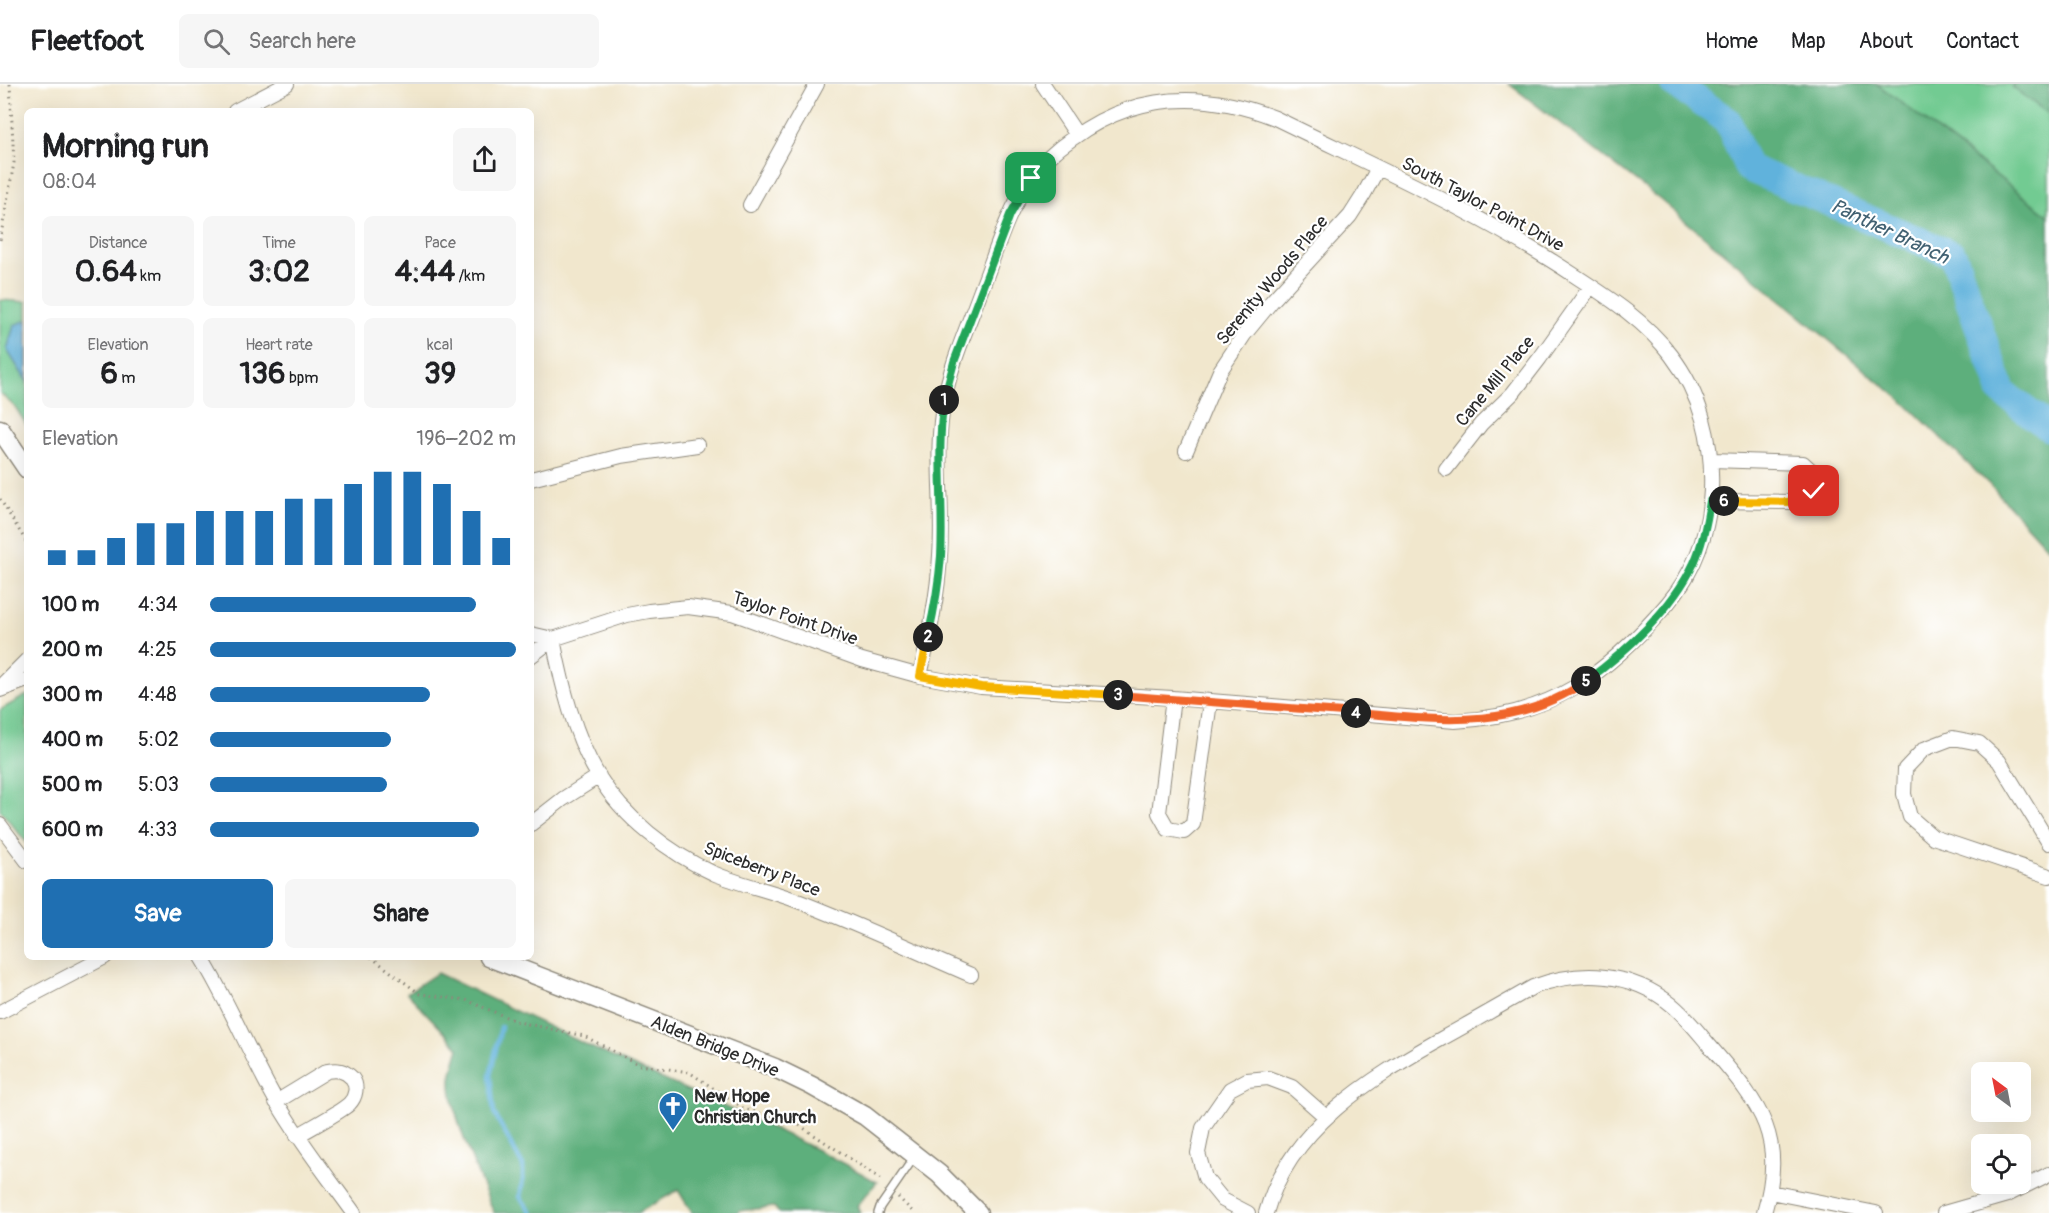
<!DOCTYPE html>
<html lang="en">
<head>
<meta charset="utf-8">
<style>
	:root { --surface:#fff; --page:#f6f6f6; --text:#202124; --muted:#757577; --line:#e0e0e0; --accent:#1f6fb2 }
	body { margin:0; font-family:Pangolin,sans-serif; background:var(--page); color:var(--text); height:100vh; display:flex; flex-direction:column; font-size:22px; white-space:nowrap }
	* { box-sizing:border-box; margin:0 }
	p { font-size:20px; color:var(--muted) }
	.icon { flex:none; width:33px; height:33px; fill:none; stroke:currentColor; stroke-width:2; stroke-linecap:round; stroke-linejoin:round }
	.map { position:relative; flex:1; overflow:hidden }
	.details { position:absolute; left:24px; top:24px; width:510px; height:852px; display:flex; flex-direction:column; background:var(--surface); border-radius:9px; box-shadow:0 6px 24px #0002 }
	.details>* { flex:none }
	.needle { width:39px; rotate:328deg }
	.controls { position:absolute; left:1971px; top:978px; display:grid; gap:12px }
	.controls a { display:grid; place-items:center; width:60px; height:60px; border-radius:9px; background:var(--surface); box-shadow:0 6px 24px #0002; font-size:30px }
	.pin { position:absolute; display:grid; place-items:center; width:51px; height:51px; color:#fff; margin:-26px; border-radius:12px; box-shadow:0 3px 9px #0006 }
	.km { position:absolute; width:30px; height:30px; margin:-15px; border-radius:50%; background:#222; color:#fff; font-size:16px; line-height:30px; text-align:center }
	.round { display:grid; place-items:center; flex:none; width:63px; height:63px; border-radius:9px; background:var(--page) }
	.overview { display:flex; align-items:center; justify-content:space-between; height:102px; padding:0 18px }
	h1 { font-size:33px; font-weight:700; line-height:45px }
	.figures { display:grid; grid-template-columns:repeat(3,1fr); gap:9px; height:102px; padding:6px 18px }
	.figures div { display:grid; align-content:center; border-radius:9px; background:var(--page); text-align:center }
	.figures b { font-size:30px; font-weight:700 }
	.figures small { font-size:16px; font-weight:400 }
	.figures p { font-size:16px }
	.chart { height:168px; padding:12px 18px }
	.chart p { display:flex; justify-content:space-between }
	.chart svg { width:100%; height:108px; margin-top:6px; stroke:var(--accent); stroke-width:6 }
	.cta { display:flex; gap:12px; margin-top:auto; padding:12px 18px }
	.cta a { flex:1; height:69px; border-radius:9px; background:var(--accent); color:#fff; font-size:24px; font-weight:700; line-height:69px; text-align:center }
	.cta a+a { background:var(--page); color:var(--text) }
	ul { padding:0 18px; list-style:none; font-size:20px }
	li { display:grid; grid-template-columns:96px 72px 1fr; align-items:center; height:45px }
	li i { height:15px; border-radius:8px; background:var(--accent) }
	header { display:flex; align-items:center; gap:36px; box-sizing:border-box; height:84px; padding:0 30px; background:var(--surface); border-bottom:2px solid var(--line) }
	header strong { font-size:28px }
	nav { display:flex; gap:33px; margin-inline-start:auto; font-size:21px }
	.search { width:420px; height:54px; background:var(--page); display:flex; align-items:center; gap:15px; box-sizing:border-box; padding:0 21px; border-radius:9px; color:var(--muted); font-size:22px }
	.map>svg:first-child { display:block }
</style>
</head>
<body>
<header>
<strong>Fleetfoot</strong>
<div class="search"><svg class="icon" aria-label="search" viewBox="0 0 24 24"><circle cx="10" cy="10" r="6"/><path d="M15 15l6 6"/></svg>Search here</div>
<nav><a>Home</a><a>Map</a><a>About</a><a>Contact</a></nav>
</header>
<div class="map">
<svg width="2049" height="1129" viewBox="0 0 2049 1129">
	<rect width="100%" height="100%" fill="#fff"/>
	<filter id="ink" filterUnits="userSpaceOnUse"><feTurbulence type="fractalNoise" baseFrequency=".0167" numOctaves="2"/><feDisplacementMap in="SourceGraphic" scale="12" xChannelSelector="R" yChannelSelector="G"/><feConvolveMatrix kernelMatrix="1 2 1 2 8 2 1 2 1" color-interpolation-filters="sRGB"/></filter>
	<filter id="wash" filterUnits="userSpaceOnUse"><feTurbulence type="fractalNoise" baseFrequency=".008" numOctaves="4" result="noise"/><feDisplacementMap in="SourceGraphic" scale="24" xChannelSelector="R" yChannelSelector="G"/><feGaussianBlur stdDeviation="1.35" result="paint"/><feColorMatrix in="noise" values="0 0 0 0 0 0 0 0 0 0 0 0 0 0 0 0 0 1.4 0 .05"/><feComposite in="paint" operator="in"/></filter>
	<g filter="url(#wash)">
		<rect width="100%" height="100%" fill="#f1e7cd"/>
		<!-- green -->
		<path fill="#72cb92" stroke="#4e7b5e" stroke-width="1.5" d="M1877 0H2014L2013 3 2049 30V132Z
			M0 216 27 218V342L16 324 0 309Z
			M27 611V759L0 726V626Z"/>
		<!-- forest -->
		<path fill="#5daf7c" stroke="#446d54" stroke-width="1.5" d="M1509 0H1877L2049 132V465L1994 405 1907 321 1659 115Z
			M2014 0H2049V30L2012 3Z
			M437 889C489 914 541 939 593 964 689 1008 786 1046 877 1098L857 1122 860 1129H779L774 1123 739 1127 738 1129H692L678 1106 638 1129H494C481 1096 449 1029 451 995 452 985 456 974 459 964L407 909Z"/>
		<!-- water -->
		<path fill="#61b2dc" stroke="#466e84" stroke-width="1.5" d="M27 236V298L7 266 14 241Z"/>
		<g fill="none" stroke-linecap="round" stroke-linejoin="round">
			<!-- stream -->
			<path stroke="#61b2dc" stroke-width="4.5" d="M501 943 490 992 494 1029 523 1082V1095L520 1113 532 1129"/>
			<!-- river -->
			<path stroke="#61b2dc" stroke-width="28" d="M1674 0 1727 36 1748 84 1953 171 2002 308 2049 344"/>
		</g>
	</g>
	<g filter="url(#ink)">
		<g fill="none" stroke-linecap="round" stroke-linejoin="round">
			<!-- service casing -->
			<g stroke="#8e897c" stroke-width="10">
				<path id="service" d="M878 1129 880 1123 915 1072"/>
			</g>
			<!-- minor casing -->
			<g stroke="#8e897c" stroke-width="16">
				<path id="minor" d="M1043 0 1077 51
					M235 27 287 0
					M750 121 817 0
					M1186 367 1220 287 1244 251 1272 217 1350 132 1364 110 1378 84
					M1446 385 1481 340 1513 309 1540 274 1591 202
					M531 395 621 372 697 361
					M1710 417 1798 418 1814 407 1816 391 1803 379 1712 376
					M531 550 553 555
					M553 555C562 601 574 652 599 693 624 734 669 769 713 789 739 800 768 806 795 816 855 839 913 866 971 891
					M531 572 553 555 627 531 649 527 688 523 732 529 862 576 920 592 981 603 1173 614 1455 637C1551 632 1607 591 1668 519 1695 487 1709 447 1711 406 1713 358 1701 310 1671 271 1646 238 1611 215 1577 193 1482 130 1377 84 1275 34 1205 7 1136 8 1073 54 1057 65 1042 78 1031 94 1007 127 996 168 981 206 968 242 951 279 944 317 934 368 944 420 940 471 938 512 929 552 920 592
					M0 603 27 576
					M0 606 27 596
					M1173 614 1159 729 1168 745 1184 748 1193 740 1210 618
					M531 740 563 715 599 692
					M0 741 27 777
					M2049 759 1999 677 1979 659 1953 654 1924 665 1905 685 1904 710 1910 733 1933 753 2049 792
					M201 873C230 920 250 972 278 1020 300 1058 328 1093 354 1129
					M0 928 105 873
					M276 1018 327 987C337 985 344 986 352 994 358 1002 356 1013 349 1020 339 1029 310 1044 297 1052
					M1770 1108 1876 1129
					M1248 1129 1223 1116 1205 1094 1198 1069 1203 1044 1230 1005 1247 996 1268 994 1292 1003 1326 1033
					M1266 1129C1289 1044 1370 995 1441 955 1472 938 1503 920 1533 903 1580 885 1632 888 1672 921 1688 934 1701 952 1715 968 1762 1023 1786 1054 1764 1129
					M1944 1129 2007 1111 2049 1090"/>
			</g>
			<!-- tertiary casing -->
			<g stroke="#8e897c" stroke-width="21">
				<path id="tertiary" d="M0 345 27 385
					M489 873 775 984 812 1002 865 1032 939 1090 978 1129"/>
			</g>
			<!-- path -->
			<path stroke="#8e897c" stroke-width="3" stroke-dasharray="1.5 4.5" stroke-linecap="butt" d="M0 156 14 79 10 0
				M0 415 27 459
				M371 873 420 910 466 916 518 938 584 952 640 981 689 988 743 1024 799 1041 884 1097
				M898 1113 914 1129"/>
			<!-- service -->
			<use href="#service" stroke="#fff" stroke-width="7"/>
			<!-- minor -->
			<use href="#minor" stroke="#fff" stroke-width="14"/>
			<!-- tertiary -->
			<use href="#tertiary" stroke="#fff" stroke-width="18"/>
		</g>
	</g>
	<g fill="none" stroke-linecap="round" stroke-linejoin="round" filter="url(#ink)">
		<!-- split-1 casing -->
		<g stroke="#fff" stroke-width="12">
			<path id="split-1" d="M944 316 954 278 1010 131 1031 94"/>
		</g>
		<!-- split-2 casing -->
		<g stroke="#fff" stroke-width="12">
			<path id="split-2" d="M928 553C934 527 939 499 941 472 944 420 936 368 944 316"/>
		</g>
		<!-- split-3 casing -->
		<g stroke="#fff" stroke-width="12">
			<path id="split-3" d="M928 553 920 592 981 603 1118 611"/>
		</g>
		<!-- split-4 casing -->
		<g stroke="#fff" stroke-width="12">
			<path id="split-4" d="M1118 611 1356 629"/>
		</g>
		<!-- split-5 casing -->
		<g stroke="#fff" stroke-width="12">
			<path id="split-5" d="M1356 629C1436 636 1516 647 1586 597"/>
		</g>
		<!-- split-6 casing -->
		<g stroke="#fff" stroke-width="12">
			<path id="split-6" d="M1586 597C1626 568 1673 524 1694 479 1703 459 1707 438 1710 417H1724"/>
		</g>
		<!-- split-7 casing -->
		<g stroke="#fff" stroke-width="12">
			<path id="split-7" d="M1724 417 1798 418 1814 407"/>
		</g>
		<!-- split-1 -->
		<use href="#split-1" stroke="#22a559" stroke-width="8"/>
		<!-- split-2 -->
		<use href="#split-2" stroke="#22a559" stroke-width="8"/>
		<!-- split-3 -->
		<use href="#split-3" stroke="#f5b400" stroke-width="8"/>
		<!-- split-4 -->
		<use href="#split-4" stroke="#f0652b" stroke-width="8"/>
		<!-- split-5 -->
		<use href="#split-5" stroke="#f0652b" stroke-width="8"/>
		<!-- split-6 -->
		<use href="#split-6" stroke="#22a559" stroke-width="8"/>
		<!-- split-7 -->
		<use href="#split-7" stroke="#f5b400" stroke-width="8"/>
	</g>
	<!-- icons -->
	<defs>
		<g id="church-pin" transform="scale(1.5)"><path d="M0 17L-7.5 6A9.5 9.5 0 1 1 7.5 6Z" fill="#1f6fb2" stroke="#fff"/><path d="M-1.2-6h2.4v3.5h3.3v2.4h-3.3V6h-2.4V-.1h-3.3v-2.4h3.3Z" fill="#fff"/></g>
	</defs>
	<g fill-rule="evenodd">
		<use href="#church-pin" x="673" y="1022"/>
	</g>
	<g text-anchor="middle" stroke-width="4.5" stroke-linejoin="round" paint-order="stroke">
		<!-- street labels -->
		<g font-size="18" fill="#2b2b2b" stroke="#fff">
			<text transform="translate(1483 120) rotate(28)" y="6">South Taylor Point Drive</text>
			<text transform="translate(1272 196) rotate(-50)" y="6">Serenity Woods Place</text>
			<text transform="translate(1495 297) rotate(-50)" y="6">Cane Mill Place</text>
			<text transform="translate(795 534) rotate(19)" y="6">Taylor Point Drive</text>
			<text transform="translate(762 785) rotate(21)" y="6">Spiceberry Place</text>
			<text transform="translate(715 962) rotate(22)" y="6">Alden Bridge Drive</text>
		</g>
		<!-- poi labels -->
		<g font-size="18" font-weight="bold" fill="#2b2b2b" stroke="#fff" text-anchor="start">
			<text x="694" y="1018">New Hope<tspan x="694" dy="21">Christian Church</tspan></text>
		</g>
		<!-- water labels -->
		<g font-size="20" font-style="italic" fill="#416172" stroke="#fff">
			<text transform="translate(1890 147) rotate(25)" y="7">Panther Branch</text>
		</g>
	</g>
</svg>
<div class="controls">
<a><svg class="needle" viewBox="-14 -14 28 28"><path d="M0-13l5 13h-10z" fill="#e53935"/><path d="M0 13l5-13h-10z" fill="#757577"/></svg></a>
<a><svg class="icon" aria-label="locate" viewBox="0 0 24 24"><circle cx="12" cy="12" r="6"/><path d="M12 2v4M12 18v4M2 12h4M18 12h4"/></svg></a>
</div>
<div class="pin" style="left:1031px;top:94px;background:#1e9e55"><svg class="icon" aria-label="arrive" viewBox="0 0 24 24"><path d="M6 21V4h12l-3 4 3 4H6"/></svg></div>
<div class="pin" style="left:1814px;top:407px;background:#d93025"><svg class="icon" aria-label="check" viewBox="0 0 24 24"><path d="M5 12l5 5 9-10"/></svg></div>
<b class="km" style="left:944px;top:316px">1</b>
<b class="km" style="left:928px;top:553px">2</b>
<b class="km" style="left:1118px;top:611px">3</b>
<b class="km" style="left:1356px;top:629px">4</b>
<b class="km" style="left:1586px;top:597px">5</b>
<b class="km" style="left:1724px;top:417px">6</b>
<section class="details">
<div class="overview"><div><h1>Morning run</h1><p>08:04</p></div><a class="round"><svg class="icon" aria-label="share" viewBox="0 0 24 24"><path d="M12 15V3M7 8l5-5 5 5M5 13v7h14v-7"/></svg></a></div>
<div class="figures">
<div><p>Distance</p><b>0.64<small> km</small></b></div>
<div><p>Time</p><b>3:02</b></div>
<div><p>Pace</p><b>4:44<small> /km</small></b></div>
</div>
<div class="figures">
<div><p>Elevation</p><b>6<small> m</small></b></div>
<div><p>Heart rate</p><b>136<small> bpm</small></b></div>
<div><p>kcal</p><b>39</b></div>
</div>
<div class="chart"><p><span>Elevation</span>196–202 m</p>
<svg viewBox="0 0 160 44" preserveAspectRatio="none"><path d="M5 44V38M15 44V38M25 44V33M35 44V27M45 44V27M55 44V22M65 44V22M75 44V22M85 44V17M95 44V17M105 44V11M115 44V6M125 44V6M135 44V11M145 44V22M155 44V33"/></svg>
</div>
<ul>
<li><b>100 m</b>4:34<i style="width:87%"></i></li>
<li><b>200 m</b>4:25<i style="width:100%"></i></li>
<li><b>300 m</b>4:48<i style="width:72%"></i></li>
<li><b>400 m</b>5:02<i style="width:59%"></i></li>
<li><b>500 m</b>5:03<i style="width:58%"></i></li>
<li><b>600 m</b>4:33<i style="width:88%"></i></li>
</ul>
<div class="cta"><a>Save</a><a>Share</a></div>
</section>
</div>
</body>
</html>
